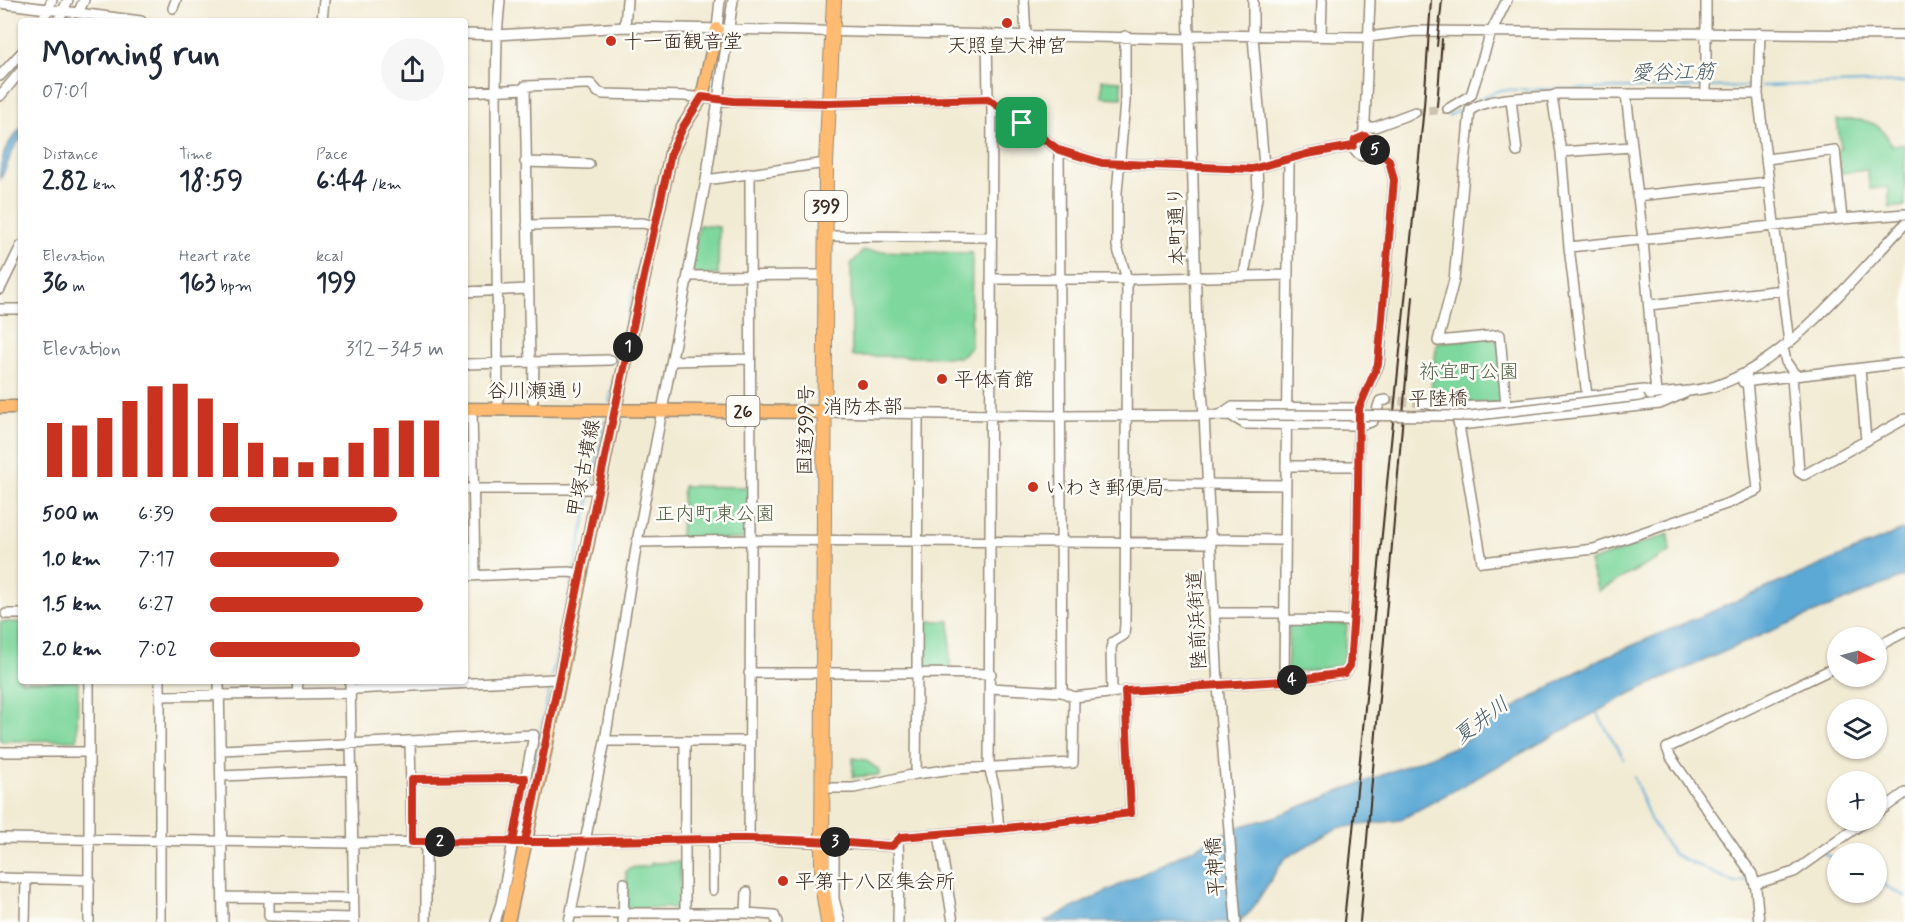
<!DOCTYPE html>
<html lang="en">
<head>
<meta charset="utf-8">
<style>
	:root { --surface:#fff; --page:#f6f6f7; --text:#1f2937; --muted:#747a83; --accent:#c8321e }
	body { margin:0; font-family:Mynerve,"Klee One",sans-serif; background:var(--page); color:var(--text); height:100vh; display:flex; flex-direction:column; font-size:22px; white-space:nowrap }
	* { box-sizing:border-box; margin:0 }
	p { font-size:20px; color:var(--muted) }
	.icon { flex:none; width:33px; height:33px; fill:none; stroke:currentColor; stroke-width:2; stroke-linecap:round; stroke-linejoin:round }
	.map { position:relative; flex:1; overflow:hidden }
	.side { position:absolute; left:18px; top:18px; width:450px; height:666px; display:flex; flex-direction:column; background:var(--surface); border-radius:6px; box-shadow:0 2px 4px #0004 }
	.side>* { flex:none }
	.needle { width:39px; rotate:96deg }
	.fabs { position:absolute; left:1827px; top:627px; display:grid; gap:12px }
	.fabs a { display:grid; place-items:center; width:60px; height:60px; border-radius:50%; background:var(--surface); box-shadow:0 2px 4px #0004; font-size:30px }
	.pin { position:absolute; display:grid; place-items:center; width:51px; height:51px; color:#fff; margin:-26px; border-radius:12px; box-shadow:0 3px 9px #0006 }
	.km { position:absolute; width:30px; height:30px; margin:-15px; border-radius:50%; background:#222; color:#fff; font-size:16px; line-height:30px; text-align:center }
	.round { display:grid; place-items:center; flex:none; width:63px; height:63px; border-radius:32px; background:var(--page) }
	.overview { display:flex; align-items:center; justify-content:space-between; height:102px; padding:0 24px }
	h1 { font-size:33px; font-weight:700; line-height:45px }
	.metrics { display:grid; grid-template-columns:repeat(3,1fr); gap:9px; height:102px; padding:6px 24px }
	.metrics div { display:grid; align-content:center }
	.metrics b { font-size:26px; font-weight:700 }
	.metrics small { font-size:16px; font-weight:400 }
	.metrics p { font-size:16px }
	.chart { height:168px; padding:12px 24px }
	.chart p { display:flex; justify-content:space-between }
	.chart svg { width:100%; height:108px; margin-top:6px; stroke:var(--accent); stroke-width:6 }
	ul { padding:0 24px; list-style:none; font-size:20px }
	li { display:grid; grid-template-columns:96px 72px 1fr; align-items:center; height:45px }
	li i { height:15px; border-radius:8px; background:var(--accent) }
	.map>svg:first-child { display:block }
</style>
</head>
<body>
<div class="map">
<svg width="1905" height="922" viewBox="0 0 1905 922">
	<rect width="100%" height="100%" fill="#fdfcf7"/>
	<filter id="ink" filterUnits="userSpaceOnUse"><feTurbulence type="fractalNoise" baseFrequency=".0167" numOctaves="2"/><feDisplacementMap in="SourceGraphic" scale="12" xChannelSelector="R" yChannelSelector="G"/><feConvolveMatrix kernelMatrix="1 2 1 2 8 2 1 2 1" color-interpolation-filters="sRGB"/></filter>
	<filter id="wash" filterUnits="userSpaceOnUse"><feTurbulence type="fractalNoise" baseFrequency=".008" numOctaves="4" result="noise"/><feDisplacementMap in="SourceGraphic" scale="24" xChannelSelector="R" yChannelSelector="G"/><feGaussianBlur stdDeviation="1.35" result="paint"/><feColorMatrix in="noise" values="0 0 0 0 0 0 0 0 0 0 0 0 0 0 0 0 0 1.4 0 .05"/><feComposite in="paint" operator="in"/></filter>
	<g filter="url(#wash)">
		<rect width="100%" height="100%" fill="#f2ebd4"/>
		<!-- green -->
		<path fill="#7ed79c" stroke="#5c805d" stroke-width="1.5" d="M1102 80 1121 81 1122 98 1102 97Z
			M1837 120C1862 118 1882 120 1891 145L1905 144V206L1890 208 1888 187 1870 189 1867 170 1841 173 1838 149 1841 148Z
			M699 225 719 227 718 275H689Z
			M863 251 972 253 971 347 960 357 852 356 851 264Z
			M1490 337 1499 344 1505 403H1467L1430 399 1437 342Z
			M683 486 749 487 750 539 680 540Z
			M1669 534 1670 552 1598 591 1589 562Z
			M922 621H950V670L925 671 922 668Z
			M0 622H21V681H78L77 740 0 741Z
			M1289 624H1347L1344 661 1339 666 1287 673Z
			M853 758 865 760 879 770V775L853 777Z
			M679 862 680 864V904L677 908H628L626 906V872L629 868 649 866 652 863Z"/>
		<!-- water -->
		<path fill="#5ca9d5" stroke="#4c6a7a" stroke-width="1.5" d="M21 128V139C9 150 9 166 0 179 0 157 6 144 21 128Z
			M1905 529V576L1766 633 1631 693 1400 820 1337 828 1284 859 1251 911 1239 922H1044L1238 827 1274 817 1457 746 1520 704 1596 661Z"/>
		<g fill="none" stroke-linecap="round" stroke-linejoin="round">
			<!-- stream -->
			<path stroke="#5ca9d5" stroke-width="2" d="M1761 86 1905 82
				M1710 87 1755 86
				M1448 116 1483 97 1500 90 1704 87
				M1407 122 1417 119
				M648 221 656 186
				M609 402 647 227
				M592 485 605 421
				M574 571 591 491
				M552 676 573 576
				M1595 710 1624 759
				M1634 777 1650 819 1673 854 1735 883 1750 880
				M518 838 551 682
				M1824 854 1838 861
				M1876 881 1905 896"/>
		</g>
	</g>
	<g filter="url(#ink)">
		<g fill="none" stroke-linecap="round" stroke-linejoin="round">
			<!-- minor-tunnel -->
			<path stroke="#cdc4b0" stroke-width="9" stroke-dasharray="9 4.5" stroke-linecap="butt" d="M1415 112 1448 109
				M1386 400 1422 403"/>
			<!-- minor casing -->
			<g stroke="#968a79" stroke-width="12">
				<path id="minor" d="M1024 0 1026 36
					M1188 0 1197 331 1204 415 1218 685 1236 922
					M1253 0V37L1264 166
					M1706 0V93
					M0 3 141 21
					M173 8 176 0
					M78 13 84 0
					M42 21 52 0
					M58 21 68 0
					M322 21 324 0
					M625 27 627 0
					M717 29 720 0
					M1760 33 1758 94 1789 343
					M465 34 497 35 625 27 1190 39 1198 35 1368 37 1415 31 1905 35
					M987 35 988 99
					M1321 36 1322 0
					M0 76 21 53
					M465 92 525 89
					M1626 94 1643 240 1656 394 1644 390 1506 405 1453 407 1459 425 1660 404 1685 393
					M0 96 21 71
					M1552 96 1561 152 1569 247 1587 396
					M1511 99 1517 152
					M992 102 989 767 995 789 999 829
					M1448 109 1471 95 1491 32 1507 0
					M1364 127H1375L1415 112
					M1354 146a10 10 0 1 1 20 0a10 10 0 1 1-20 0Z
					M1363 136 1365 121 1370 0
					M1059 150 1062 692
					M1561 152 1631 147
					M1767 159 1835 150 1842 219
					M525 162 589 164
					M706 180 826 163
					M1637 196 1769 182
					M527 225 643 223 654 226
					M826 236 991 237
					M1569 247 1842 219 1905 214
					M689 276 825 275
					M1244 276 1258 192 1257 168
					M991 279H1127L1287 275
					M0 289 21 246
					M465 292 528 289
					M1649 305 1783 290
					M0 309H21
					M1783 347 1786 362 1796 376
					M673 361 750 359
					M530 362 611 360
					M465 364 530 362 525 86 586 84H591L598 92 603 94 685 96 733 101 829 103 988 99 1059 150 1102 163 1252 169 1307 154 1353 146
					M1860 369 1866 441
					M1792 376 1799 472 1804 475 1905 419
					M1743 382 1905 363
					M1650 395C1673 391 1696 393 1718 385 1789 361 1854 277 1905 224
					M533 400 534 362
					M1422 403 1453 407
					M1506 405 1500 335 1438 341 1454 280 1470 110C1493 96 1526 98 1552 96L1557 94H1758
					M472 409 475 576
					M498 409 496 91 497 35 500 0
					M825 412 1059 416 1237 415
					M1220 415 1231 407 1359 408
					M1230 415 1245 424 1358 425C1380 422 1373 419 1380 401L1386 400
					M1459 425 1482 562 1594 549 1729 503 1758 490 1746 372
					M1286 466H1358
					M1126 483 1286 485
					M465 489H599
					M1209 539 1285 540
					M637 542 751 540 1210 543
					M465 576 569 572 581 574
					M1214 613H1285
					M6 614H21
					M1285 620 1354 621
					M1876 647 1905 632
					M749 673H917L918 415
					M89 681V922
					M160 681V922
					M219 681 223 922
					M297 681 298 694
					M350 681 354 922
					M1284 681 1289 160
					M990 688 1062 692 1074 697 1117 692
					M1112 693 1111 648 1113 642 1124 635 1125 624 1127 279 1117 246V192L1125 102V36
					M160 696 350 693 355 689 554 679 559 681
					M410 741 412 842
					M605 741H749
					M221 750 534 735 501 903 495 922
					M0 752H88
					M916 774 953 769 1073 763 1074 697
					M222 776 353 770
					M412 779 525 778
					M822 788H854L916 774 917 673 991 674
					M1876 814 1905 793
					M939 834 953 922
					M0 838 351 843 749 839 892 846 898 842 901 837 999 829 1131 813 1125 691 1284 681 1340 674 1345 673 1350 666 1357 571 1359 408 1379 364 1394 180 1389 160 1374 149
					M749 839 751 540 750 173
					M426 842V922
					M834 842V899L840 922
					M0 878 90 880
					M1755 884 1794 872 1867 820
					M713 890V839
					M269 896V916L353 918
					M223 897 352 898
					M571 913H746L774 915 777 922
					M746 913 747 892
					M25 922 26 879
					M569 922 605 741 637 542 706 180 733 0
					M623 922 624 883
					M685 922V741
					M898 922 899 866 898 842
					M1759 922 1756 889 1752 874 1670 756 1667 748 1838 666"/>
			</g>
			<!-- major casing -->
			<g stroke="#968a79" stroke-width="15">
				<path id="major" d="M0 407H21
					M465 409 825 412
					M508 922 541 772 615 409 671 153 683 127 702 97 717 29"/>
			</g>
			<!-- highway casing -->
			<g stroke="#968a79" stroke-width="16">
				<path id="highway" d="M828 922 823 891 822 861 826 163 834 0"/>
			</g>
			<!-- minor -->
			<use href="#minor" stroke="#fff" stroke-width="9"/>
			<!-- major -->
			<use href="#major" stroke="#febb71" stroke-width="12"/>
			<!-- highway -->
			<use href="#highway" stroke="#febb71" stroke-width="14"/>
			<!-- rail -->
			<path stroke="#3b2a1e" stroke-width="2" d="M1437 46 1442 0
				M1437 106 1442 39
				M1344 922 1424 106 1431 0
				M1360 922 1413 297"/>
			<!-- minor-bridge casing -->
			<g stroke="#968a79" stroke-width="12" stroke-linecap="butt">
				<path id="minor-bridge" d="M1237 415 1470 416 1639 396"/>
			</g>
			<!-- minor-bridge -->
			<use href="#minor-bridge" stroke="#fff" stroke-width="9"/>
		</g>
	</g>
	<g fill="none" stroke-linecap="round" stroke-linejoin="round" filter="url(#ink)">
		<!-- route casing -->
		<g stroke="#fff" stroke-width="12">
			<path id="route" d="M1022 123 988 99 829 103 733 101 702 97 683 127 671 153 615 409 525 842C518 842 511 842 504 841L412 842V779L525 778 513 842C590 843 668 838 746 839 795 839 844 843 892 846L901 837 999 829 1131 813 1125 691 1284 681 1345 673 1350 666 1357 571 1359 408 1378 364 1394 180 1389 160 1374 149 1371 139 1365 136 1355 140 1353 146 1307 154 1252 169 1102 163 1059 150 1022 123"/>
		</g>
		<!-- route -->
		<use href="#route" stroke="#c8321e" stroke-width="8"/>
	</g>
	<!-- markers -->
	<g fill="#c8321e" stroke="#fdfcf7" stroke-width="2">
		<circle cx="1007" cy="23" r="6"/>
		<circle cx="611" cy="41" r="6"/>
		<circle cx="942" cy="379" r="6"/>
		<circle cx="863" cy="385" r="6"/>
		<circle cx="1033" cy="487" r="6"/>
		<circle cx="783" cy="881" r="6"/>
	</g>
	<g text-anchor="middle" stroke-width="5" stroke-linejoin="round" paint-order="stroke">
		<!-- shield labels -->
		<g fill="#fdfcf7" stroke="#75695f" stroke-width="1.5">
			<rect x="805" y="191" width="42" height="30" rx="4.5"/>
			<rect x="726.5" y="396" width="33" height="30" rx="4.5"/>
		</g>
		<g font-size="18" font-weight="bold" fill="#3b2a1e">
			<text x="826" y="212">399</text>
			<text x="743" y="417">26</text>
		</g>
		<!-- poi labels -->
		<g font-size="20" fill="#3b2a1e" stroke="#fdfcf7" text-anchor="start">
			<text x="623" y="48">十一面観音堂</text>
			<text x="1007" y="52" text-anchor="middle">天照皇大神宮</text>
			<text x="954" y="386">平体育館</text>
			<text x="863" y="413" text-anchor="middle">消防本部</text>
			<text x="1045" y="494">いわき郵便局</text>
			<text x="795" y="888">平第十八区集会所</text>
		</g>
		<!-- street labels -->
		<g font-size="20" fill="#3b2a1e" stroke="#fdfcf7">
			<text transform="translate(1176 226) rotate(-92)" y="7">本町通り</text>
			<text x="537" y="397">谷川瀬通り</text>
			<text transform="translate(1438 398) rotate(-1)" y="7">平陸橋</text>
			<text transform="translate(805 430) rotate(-89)" y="7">国道399号</text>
			<text transform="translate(583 468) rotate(-79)" y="7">甲塚古墳線</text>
			<text transform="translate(1196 620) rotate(-93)" y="7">陸前浜街道</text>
			<text transform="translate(1214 867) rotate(-94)" y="7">平神橋</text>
		</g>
		<!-- park labels -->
		<g font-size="20" fill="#4f5e44" stroke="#fdfcf7">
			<text x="1469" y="378">祢宜町公園</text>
			<text x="715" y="520">正内町東公園</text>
		</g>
		<!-- water labels -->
		<g font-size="21" font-style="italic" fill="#485d67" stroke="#fdfcf7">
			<text transform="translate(1673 72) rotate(-1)" y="7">愛谷江筋</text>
			<text transform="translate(1481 720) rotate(-37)" y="7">夏井川</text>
		</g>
	</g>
</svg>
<div class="fabs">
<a><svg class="needle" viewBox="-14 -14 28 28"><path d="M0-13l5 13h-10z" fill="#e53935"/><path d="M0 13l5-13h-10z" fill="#747a83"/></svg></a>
<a><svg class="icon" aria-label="layers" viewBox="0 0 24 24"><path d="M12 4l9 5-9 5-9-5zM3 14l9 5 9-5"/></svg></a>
<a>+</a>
<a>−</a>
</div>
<div class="pin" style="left:1022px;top:123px;background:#1e9e55"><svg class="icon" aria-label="arrive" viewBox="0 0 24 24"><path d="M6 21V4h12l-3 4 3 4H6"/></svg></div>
<b class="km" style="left:628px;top:347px">1</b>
<b class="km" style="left:440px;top:842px">2</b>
<b class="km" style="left:835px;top:842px">3</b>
<b class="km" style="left:1292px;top:680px">4</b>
<b class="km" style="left:1375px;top:150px">5</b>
<section class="side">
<div class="overview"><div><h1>Morning run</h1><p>07:01</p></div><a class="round"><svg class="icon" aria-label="share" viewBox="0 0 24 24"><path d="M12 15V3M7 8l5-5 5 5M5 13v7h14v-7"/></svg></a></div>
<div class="metrics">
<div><p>Distance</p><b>2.82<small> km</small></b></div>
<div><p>Time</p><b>18:59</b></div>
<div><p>Pace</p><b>6:44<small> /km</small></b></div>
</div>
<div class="metrics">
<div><p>Elevation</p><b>36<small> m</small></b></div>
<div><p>Heart rate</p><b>163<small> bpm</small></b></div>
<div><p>kcal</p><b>199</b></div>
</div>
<div class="chart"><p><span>Elevation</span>312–345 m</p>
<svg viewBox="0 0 160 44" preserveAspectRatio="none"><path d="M5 44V22M15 44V23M25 44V20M35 44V13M45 44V7M55 44V6M65 44V12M75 44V22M85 44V30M95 44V36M105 44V38M115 44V36M125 44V30M135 44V24M145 44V21M155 44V21"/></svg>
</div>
<ul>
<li><b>500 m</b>6:39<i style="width:80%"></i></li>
<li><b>1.0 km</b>7:17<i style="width:55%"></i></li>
<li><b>1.5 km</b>6:27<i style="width:91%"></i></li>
<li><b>2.0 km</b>7:02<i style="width:64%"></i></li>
</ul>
</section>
</div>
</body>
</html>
